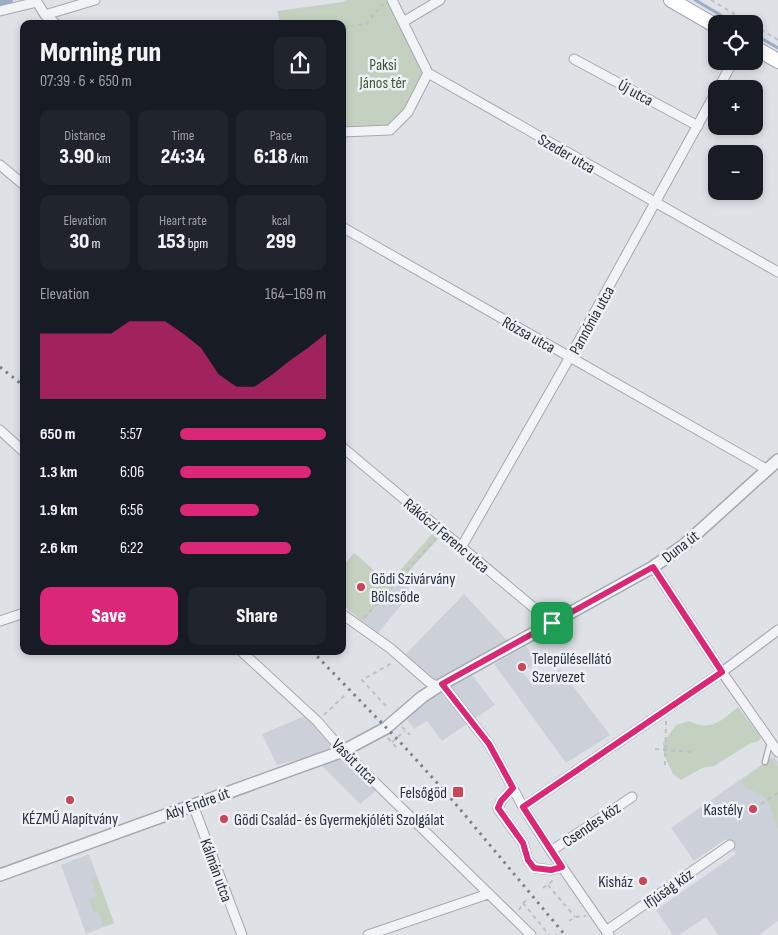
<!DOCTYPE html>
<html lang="en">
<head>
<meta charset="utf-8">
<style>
	:root { --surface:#171b24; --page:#20242c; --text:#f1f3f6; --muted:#9ea1a6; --accent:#db2777 }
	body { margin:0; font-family:"Sofia Sans Condensed",sans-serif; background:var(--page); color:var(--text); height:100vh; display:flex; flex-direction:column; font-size:19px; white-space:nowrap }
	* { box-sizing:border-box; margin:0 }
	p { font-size:16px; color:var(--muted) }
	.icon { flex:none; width:28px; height:28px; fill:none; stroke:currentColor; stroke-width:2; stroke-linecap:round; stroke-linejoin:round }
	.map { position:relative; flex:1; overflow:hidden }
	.panel { position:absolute; left:20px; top:20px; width:326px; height:635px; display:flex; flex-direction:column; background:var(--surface); border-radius:10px; box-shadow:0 2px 8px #0003 }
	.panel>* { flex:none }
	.controls { position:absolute; left:708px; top:15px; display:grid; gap:10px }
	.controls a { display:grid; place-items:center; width:55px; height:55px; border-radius:10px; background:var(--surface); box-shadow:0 2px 8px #0003; font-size:25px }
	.pin { position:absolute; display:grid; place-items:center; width:42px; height:42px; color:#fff; margin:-21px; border-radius:10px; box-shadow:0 2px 8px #0006 }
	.round { display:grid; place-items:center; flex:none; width:52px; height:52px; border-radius:10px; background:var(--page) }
	.headline { display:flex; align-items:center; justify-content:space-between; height:85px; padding:0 20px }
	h1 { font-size:28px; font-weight:800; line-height:38px }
	.metrics { display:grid; grid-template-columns:repeat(3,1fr); gap:8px; height:85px; padding:5px 20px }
	.metrics div { display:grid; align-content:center; border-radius:10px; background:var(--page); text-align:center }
	.metrics b { font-size:21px; font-weight:800 }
	.metrics small { font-size:14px; font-weight:400 }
	.metrics p { font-size:14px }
	.chart { height:140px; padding:10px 20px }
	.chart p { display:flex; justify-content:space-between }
	.chart svg { width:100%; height:90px; margin-top:5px; fill:var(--accent); opacity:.7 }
	.action { display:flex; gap:10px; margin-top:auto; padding:10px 20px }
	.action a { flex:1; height:58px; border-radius:10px; background:var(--accent); color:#fff; font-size:20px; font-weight:800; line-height:58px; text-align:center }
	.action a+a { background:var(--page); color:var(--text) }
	ul { padding:0 20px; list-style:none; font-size:16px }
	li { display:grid; grid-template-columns:80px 60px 1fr; align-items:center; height:38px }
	li i { height:12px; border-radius:6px; background:var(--accent) }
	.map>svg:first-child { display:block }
</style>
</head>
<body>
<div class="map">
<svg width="778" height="935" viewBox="0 0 778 935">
	<rect width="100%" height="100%" fill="#dee2e7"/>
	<!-- built -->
	<path fill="#ccd1d9" d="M401 581 412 592 378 633 363 622Z
		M464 594 516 650 472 675 495 705 442 741 427 721 414 729 400 710 436 682 404 656Z
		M526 646 537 662 523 672 533 686 560 669 610 735 566 763 494 664Z
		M307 715 378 789 360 804 312 756 277 765 262 734Z
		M774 756 778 762V921L759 935H718L706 917 679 935H673L656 910 736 854 726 839 694 861 671 828Z
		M89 854 114 923 86 934 61 865Z"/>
	<!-- green -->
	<path fill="#c4d1c0" d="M346 0H392L428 73 408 112 390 130 343 132 342 24H280L277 11 343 2Z
		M432 534 438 539 363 622 343 605V566L354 553 389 583Z
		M738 707 761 737 759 741 749 744 714 766 702 768 681 780 673 774 664 755 663 743 676 725 689 721C711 732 721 721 738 707Z
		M772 759 778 768V829C767 806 775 797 745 788L741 781Z
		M97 877 114 923 104 927 98 911 93 912 89 899 97 896 91 880Z"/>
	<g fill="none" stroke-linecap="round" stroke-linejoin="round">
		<!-- stream -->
		<path stroke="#9aafc7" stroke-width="3" d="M695 0 736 24
			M754 34 778 48"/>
		<!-- canal -->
		<path stroke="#9aafc7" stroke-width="10" d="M0 2 8 0"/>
		<!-- service casing -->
		<g stroke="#a4a9b1" stroke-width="7">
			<path id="service" d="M765 762 770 743"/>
		</g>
		<!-- minor casing -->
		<g stroke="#a4a9b1" stroke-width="11">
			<path id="minor" d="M392 0 428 73 778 272
				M0 11 37 2 45 15 56 24
				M45 15 95 0
				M403 22 440 0
				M574 59 698 126
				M718 89 733 61
				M342 132 390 130 408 112 428 73
				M0 165 24 185
				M342 227 768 470
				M0 430 24 452
				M342 447 552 623
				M462 546 570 357 716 92
				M653 567 722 672 778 752
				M342 614 390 648 429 682 438 687
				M0 621 24 613
				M241 651 317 721 343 751 531 935
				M442 684 489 744 523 807 551 851 609 935
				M513 788 501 801 498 809 523 843 528 860 535 868 551 870 562 867
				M193 805 242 935
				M523 807 722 672 778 630
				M551 851 632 797
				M606 931 730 845
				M368 935 488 894"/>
		</g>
		<!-- tertiary casing -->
		<g stroke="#a4a9b1" stroke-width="14">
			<path id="tertiary" d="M0 875 343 751 386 728 422 697 442 684 653 567 684 545 778 460"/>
		</g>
		<!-- primary casing -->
		<g stroke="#9ea6b3" stroke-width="16">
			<path id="primary" d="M671 0 716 26
				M754 47 778 61"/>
		</g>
		<!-- path -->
		<path stroke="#bdc0c6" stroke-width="2" stroke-dasharray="4 4" stroke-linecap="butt" d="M711 0 751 24
			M754 25 778 40
			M342 27 366 24 383 4
			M364 618 436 538
			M386 706 362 680 392 663
			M324 715 347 693
			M402 727 410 735
			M388 738 396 747
			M392 742 405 731
			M655 749 691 752
			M665 765 666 720
			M761 804 778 793
			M548 885 575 917
			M543 888 555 879
			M523 903 549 935
			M519 910 523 903 528 899
			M569 921 575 917 586 916
			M556 935 557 934"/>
		<!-- service -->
		<use href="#service" stroke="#f1f3f6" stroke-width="4.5"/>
		<!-- minor -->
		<use href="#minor" stroke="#f1f3f6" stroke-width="9"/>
		<!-- tertiary -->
		<use href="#tertiary" stroke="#f1f3f6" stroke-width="11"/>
		<!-- primary -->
		<use href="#primary" stroke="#fff" stroke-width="14"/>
		<!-- rail -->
		<path stroke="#788190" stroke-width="3" stroke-dasharray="2.5 5" stroke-linecap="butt" d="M0 367 24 386
			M312 651 401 743 449 796 565 935"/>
	</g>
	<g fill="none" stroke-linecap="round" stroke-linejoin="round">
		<!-- route casing -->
		<g stroke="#fff" stroke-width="10">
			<path id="route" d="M653 567 722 672 523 807 562 867 551 870 534 868 528 860 523 843 498 808 501 801 513 788 489 744 442 684Z"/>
		</g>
		<!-- route -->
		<use href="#route" stroke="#db2777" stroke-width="6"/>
	</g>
	<!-- markers -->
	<g fill="#ca4658" stroke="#eef1f5" stroke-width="2">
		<circle cx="361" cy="587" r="5"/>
		<circle cx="522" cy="667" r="5"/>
		<rect x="452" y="786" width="12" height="12" rx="2.5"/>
		<circle cx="70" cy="800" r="5"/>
		<circle cx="753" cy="809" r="5"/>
		<circle cx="224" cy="819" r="5"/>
		<circle cx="643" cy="881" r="5"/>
	</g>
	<g text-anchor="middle" stroke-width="5" stroke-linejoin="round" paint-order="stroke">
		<!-- park labels -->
		<g font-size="16" fill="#3c5936" stroke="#eef1f5">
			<text x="383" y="70">Paksi<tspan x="383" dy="18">János tér</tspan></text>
		</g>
		<!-- street labels -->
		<g font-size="16" fill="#28303e" stroke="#eef1f5">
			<text transform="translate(636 92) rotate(29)" y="6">Új utca</text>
			<text transform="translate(567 153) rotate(30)" y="6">Szeder utca</text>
			<text transform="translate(591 320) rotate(-61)" y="6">Pannónia utca</text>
			<text transform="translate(529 334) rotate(29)" y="6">Rózsa utca</text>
			<text transform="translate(447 535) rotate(40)" y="6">Rákóczi Ferenc utca</text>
			<text transform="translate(680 546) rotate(-38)" y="6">Duna út</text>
			<text transform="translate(355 761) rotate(45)" y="6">Vasút utca</text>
			<text transform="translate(197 803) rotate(-20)" y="6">Ady Endre út</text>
			<text transform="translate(591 824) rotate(-34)" y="6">Csendes köz</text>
			<text transform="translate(217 870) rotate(70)" y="6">Kálmán utca</text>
			<text transform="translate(668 888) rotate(-35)" y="6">Ifjúság köz</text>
		</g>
		<!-- poi labels -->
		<g font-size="16" fill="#28303e" stroke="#eef1f5" text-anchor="start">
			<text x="371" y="584">Gödi Szivárvány<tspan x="371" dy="18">Bölcsőde</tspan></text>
			<text x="532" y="664">Településellátó<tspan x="532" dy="18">Szervezet</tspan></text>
			<text x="447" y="798" text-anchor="end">Felsőgöd</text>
			<text x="743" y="815" text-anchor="end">Kastély</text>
			<text x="70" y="824" text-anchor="middle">KÉZMŰ Alapítvány</text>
			<text x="234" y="825">Gödi Család- és Gyermekjóléti Szolgálat</text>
			<text x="633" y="887" text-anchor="end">Kisház</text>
		</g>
	</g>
</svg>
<div class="controls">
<a><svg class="icon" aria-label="locate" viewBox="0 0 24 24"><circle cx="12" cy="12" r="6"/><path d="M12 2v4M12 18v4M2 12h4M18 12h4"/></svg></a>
<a>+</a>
<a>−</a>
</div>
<div class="pin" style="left:552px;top:623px;background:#1e9e55"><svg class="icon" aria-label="arrive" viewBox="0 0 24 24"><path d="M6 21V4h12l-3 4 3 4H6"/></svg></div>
<section class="panel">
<div class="headline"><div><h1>Morning run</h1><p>07:39 · 6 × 650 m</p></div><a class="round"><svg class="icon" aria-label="share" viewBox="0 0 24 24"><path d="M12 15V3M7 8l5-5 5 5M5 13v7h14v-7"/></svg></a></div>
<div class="metrics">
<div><p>Distance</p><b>3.90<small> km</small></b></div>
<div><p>Time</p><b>24:34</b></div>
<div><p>Pace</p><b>6:18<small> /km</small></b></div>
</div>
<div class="metrics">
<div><p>Elevation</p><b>30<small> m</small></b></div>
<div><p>Heart rate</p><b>153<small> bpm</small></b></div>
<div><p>kcal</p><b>299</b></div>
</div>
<div class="chart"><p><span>Elevation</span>164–169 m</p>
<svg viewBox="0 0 160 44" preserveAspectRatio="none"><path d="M0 44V12L10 12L20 12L30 12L40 12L50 6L60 6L70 6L80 12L90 19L100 32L110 38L120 38L130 32L140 25L150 19L160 12V44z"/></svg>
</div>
<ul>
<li><b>650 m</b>5:57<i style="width:100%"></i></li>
<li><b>1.3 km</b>6:06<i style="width:90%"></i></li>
<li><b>1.9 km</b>6:56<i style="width:54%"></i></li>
<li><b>2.6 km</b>6:22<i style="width:76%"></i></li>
</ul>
<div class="action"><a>Save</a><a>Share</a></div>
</section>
</div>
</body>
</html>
